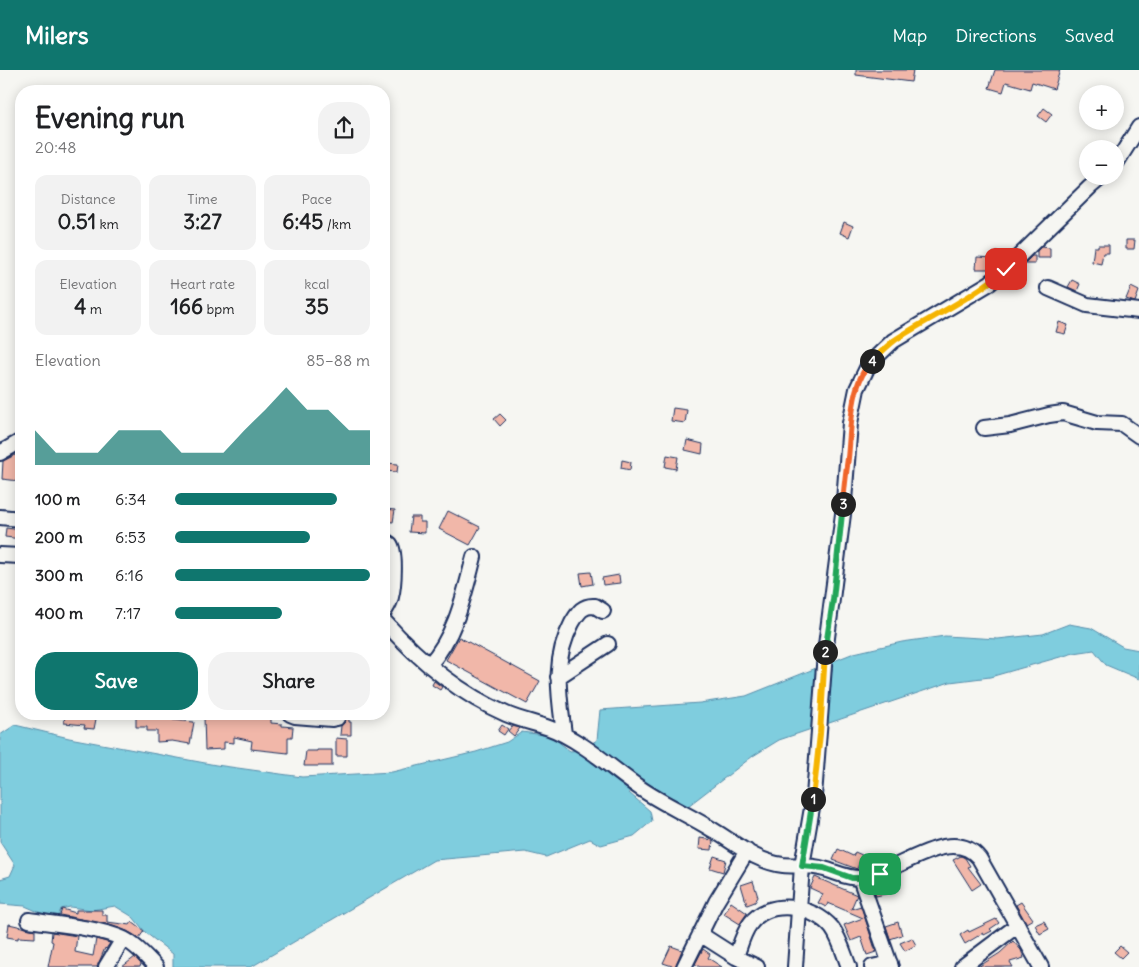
<!DOCTYPE html>
<html lang="en">
<head>
<meta charset="utf-8">
<style>
	:root { --surface:#fff; --page:#f2f2f2; --text:#202124; --muted:#757577; --accent:#0f766e }
	body { margin:0; font-family:Delius,sans-serif; background:var(--page); color:var(--text); height:100vh; display:flex; flex-direction:column; font-size:19px; white-space:nowrap }
	* { box-sizing:border-box; margin:0 }
	p { font-size:16px; color:var(--muted) }
	.icon { flex:none; width:28px; height:28px; fill:none; stroke:currentColor; stroke-width:2; stroke-linecap:round; stroke-linejoin:round }
	.map { position:relative; flex:1; overflow:hidden }
	.sheet { position:absolute; left:15px; top:15px; width:375px; height:635px; display:flex; flex-direction:column; background:var(--surface); border-radius:20px; box-shadow:0 2px 12px #0003 }
	.sheet>* { flex:none }
	.buttons { position:absolute; left:1079px; top:15px; display:grid; gap:10px }
	.buttons a { display:grid; place-items:center; width:45px; height:45px; border-radius:50%; background:var(--surface); box-shadow:0 2px 12px #0003; font-size:25px }
	.pin { position:absolute; display:grid; place-items:center; width:42px; height:42px; color:#fff; margin:-21px; border-radius:10px; box-shadow:0 2px 8px #0006 }
	.km { position:absolute; width:25px; height:25px; margin:-12px; border-radius:50%; background:#222; color:#fff; font-size:14px; line-height:25px; text-align:center }
	.round { display:grid; place-items:center; flex:none; width:52px; height:52px; border-radius:20px; background:var(--page) }
	.headline { display:flex; align-items:center; justify-content:space-between; height:85px; padding:0 20px }
	h1 { font-size:28px; font-weight:700; line-height:38px }
	.stats { display:grid; grid-template-columns:repeat(3,1fr); gap:8px; height:85px; padding:5px 20px }
	.stats div { display:grid; align-content:center; border-radius:12px; background:var(--page); text-align:center }
	.stats b { font-size:21px; font-weight:700 }
	.stats small { font-size:14px; font-weight:400 }
	.stats p { font-size:14px }
	.chart { height:140px; padding:10px 20px }
	.chart p { display:flex; justify-content:space-between }
	.chart svg { width:100%; height:90px; margin-top:5px; fill:var(--accent); opacity:.7 }
	.cta { display:flex; gap:10px; margin-top:auto; padding:10px 20px }
	.cta a { flex:1; height:58px; border-radius:20px; background:var(--accent); color:#fff; font-size:20px; font-weight:700; line-height:58px; text-align:center }
	.cta a+a { background:var(--page); color:var(--text) }
	ul { padding:0 20px; list-style:none; font-size:16px }
	li { display:grid; grid-template-columns:80px 60px 1fr; align-items:center; height:38px }
	li i { height:12px; border-radius:6px; background:var(--accent) }
	header { display:flex; align-items:center; gap:30px; box-sizing:border-box; height:70px; padding:0 25px; background:var(--accent); color:#fff }
	header strong { font-size:24px }
	nav { display:flex; gap:28px; margin-inline-start:auto; font-size:18px }
	.map>svg:first-child { display:block }
</style>
</head>
<body>
<header>
<strong>Milers</strong>
<nav><a>Map</a><a>Directions</a><a>Saved</a></nav>
</header>
<div class="map">
<svg width="1139" height="897" viewBox="0 0 1139 897">
	<rect width="100%" height="100%" fill="#f6f6f2"/>
	<filter id="ink" filterUnits="userSpaceOnUse"><feTurbulence type="fractalNoise" baseFrequency=".02" numOctaves="2"/><feDisplacementMap in="SourceGraphic" scale="10" xChannelSelector="R" yChannelSelector="G"/><feConvolveMatrix kernelMatrix="1 2 1 2 8 2 1 2 1" color-interpolation-filters="sRGB"/></filter>
	<g filter="url(#ink)">
		<!-- water -->
		<path fill="#7fcdde" stroke="#578eab" d="M1069 554 1091 558 1123 577 1139 580V609L1106 595 1094 580 1074 583 990 607 950 612 779 670 753 686 688 736 669 731 630 717 629 723 650 741 652 751 634 766 601 775 590 769 546 787 525 782 434 790 251 897H173V884L146 863 133 847 115 836 92 840 70 837 61 839 57 850 25 836 0 834V809L10 806 15 795 0 772V665L15 655 69 668 216 695 302 707 392 702 476 682 507 672 522 662 551 666 570 681 581 680 597 670 600 640 700 633 746 626 854 583 902 572 945 566 998 569 1043 564Z"/>
		<!-- building -->
		<path fill="#f1b7a9" stroke="#1b2f5e" d="M856 0H913L911 12 856 5Z
			M995 0H1060L1054 19 1032 12 1030 19 1006 12 1003 22 989 18Z
			M1044 38 1052 44 1046 52 1038 46Z
			M844 152 853 156 849 167 840 163Z
			M1126 170H1135L1134 179H1126Z
			M1098 175H1109V183H1103L1101 194 1092 192 1094 177H1098Z
			M1041 177 1050 178V188H1037V181Z
			M996 182 1004 183V189H995Z
			M1032 186H1035V194H1026V192Z
			M977 187 994 188 993 199H976Z
			M1072 210 1080 214 1077 221 1068 217Z
			M1131 217 1139 221 1135 232 1126 229Z
			M1059 252 1068 255 1065 264 1056 262Z
			M673 338 687 340 685 353 671 351Z
			M500 344 506 350 500 356 494 349Z
			M687 370 703 374 702 384 685 380Z
			M15 385H19L20 400 19 411 2 409 3 391Z
			M667 385 678 387 676 399 665 397Z
			M622 390 631 392 630 400 621 398Z
			M386 393 398 394 397 402 385 401Z
			M384 439 395 440 393 452 384 451Z
			M448 441 480 457 470 475 439 459Z
			M411 447H420V452H425V463L409 462Z
			M6 458 21 460V469L5 467Z
			M591 502 593 514 582 516 580 503Z
			M619 505 620 513 603 515 602 508Z
			M459 567 540 611 527 634 446 590Z
			M434 611 442 617 440 620 432 615Z
			M65 644H76L96 649 94 659 84 658 85 655 64 653Z
			M136 644 162 646V644H173V650L194 652 190 674 172 671 157 672V661H147V657H136Z
			M208 644 226 645V644H262L263 647H271V653L282 654V656L293 657 292 667H288V683L251 679 252 671 234 667V673L224 672V679L205 680 204 647H207Z
			M348 644H349V652H351V665H340L341 656 345 652Z
			M502 655 508 659 504 665 498 661Z
			M512 656 520 658 514 666 508 661Z
			M336 668 347 669V686H336Z
			M317 680H332V696H304L306 681H317Z
			M700 768 713 770 712 780 699 779Z
			M838 779 853 786 855 782 862 785 857 799 833 790Z
			M714 786 726 790 723 802 710 798Z
			M961 786 965 788 970 796 968 797 981 814 972 820 953 790Z
			M815 807 857 825 851 839 861 836 876 882 867 885 861 867 851 871 844 855 863 848 828 833 826 837 818 833 823 824 810 818Z
			M753 811 758 827 755 832 747 835 741 815Z
			M887 812 890 823 876 826 872 816Z
			M731 832 747 843 740 854 724 844Z
			M1021 832 1033 849 1026 853 1016 835Z
			M62 839 76 843V840H102V845H107V852L130 855 132 852 144 861 139 868 127 861 106 854 60 845Z
			M996 849 999 853 990 859 992 861 984 865 983 863 965 874 960 865 968 860 969 862Z
			M1044 851 1049 859 1040 864 1035 855Z
			M898 852 902 865 890 869 886 856Z
			M9 854 35 860V868L18 867V869L7 867Z
			M52 862 77 866 75 882 93 886 96 869 110 873 106 879 105 878 97 897H48L53 872 51 871Z
			M912 868 916 875 905 881 900 873Z
			M1013 871 1021 880 1024 888 1010 892 1013 897H978L1000 883Z
			M671 876 682 880 675 897 663 893Z
			M1120 876 1127 882 1121 888 1114 882Z
			M703 879 710 884 708 888 722 897H700L695 894Z
			M135 887 141 894 140 897H122Z"/>
		<g fill="none" stroke-linecap="round" stroke-linejoin="round">
			<!-- minor casing -->
			<g stroke="#1b2f5e" stroke-width="18">
				<path id="minor" d="M1115 95 1139 57
					M1048 218 1087 235 1139 241
					M984 358 1010 355 1049 345 1063 343 1097 353 1122 354 1139 366
					M0 383 21 371
					M0 447 21 449
					M384 470 390 474C396 482 394 516 391 527 390 533 387 537 384 542
					M0 485 21 486
					M384 551C418 589 458 623 506 644 520 650 535 653 549 658 561 662 572 669 583 676 603 689 621 705 640 718 663 734 689 745 713 760 735 773 756 792 783 795 797 796 811 795 824 799 836 802 848 809 861 808 895 805 951 753 979 788L1041 897
					M429 595C456 565 464 525 474 487
					M558 607 608 574
					M290 644 295 646 332 649 337 648 339 644
					M564 664C559 624 552 591 572 553 578 543 582 535 595 536L603 541
					M860 808 891 897
					M29 850C55 854 101 858 124 869 136 875 147 887 156 897
					M700 864 736 887 757 897
					M736 887C740 876 743 863 750 854 769 828 813 835 832 858 840 869 844 884 849 897
					M106 897 123 869
					M684 897 716 832 747 781
					M795 897 802 796 814 726 825 583 843 444 850 353 857 319 869 294 893 271 990 213 1006 199 1090 117 1103 106
					M872 897 890 893
					M962 897 1018 855"/>
			</g>
			<!-- minor -->
			<use href="#minor" stroke="#f6f6f2" stroke-width="14"/>
		</g>
	</g>
	<g fill="none" stroke-linecap="round" stroke-linejoin="round" filter="url(#ink)">
		<!-- split-1 casing -->
		<g stroke="#fff" stroke-width="10">
			<path id="split-1" d="M813 729 802 796 824 798 852 808H860L880 804"/>
		</g>
		<!-- split-2 casing -->
		<g stroke="#fff" stroke-width="10">
			<path id="split-2" d="M813 729 820 664 825 582"/>
		</g>
		<!-- split-3 casing -->
		<g stroke="#fff" stroke-width="10">
			<path id="split-3" d="M825 582 833 530 843 434"/>
		</g>
		<!-- split-4 casing -->
		<g stroke="#fff" stroke-width="10">
			<path id="split-4" d="M843 434C844 419 846 403 848 388 851 360 850 312 872 291"/>
		</g>
		<!-- split-5 casing -->
		<g stroke="#fff" stroke-width="10">
			<path id="split-5" d="M872 291C879 284 887 276 895 270 932 246 973 228 1006 199"/>
		</g>
		<!-- split-1 -->
		<use href="#split-1" stroke="#22a559" stroke-width="6"/>
		<!-- split-2 -->
		<use href="#split-2" stroke="#f5b400" stroke-width="6"/>
		<!-- split-3 -->
		<use href="#split-3" stroke="#22a559" stroke-width="6"/>
		<!-- split-4 -->
		<use href="#split-4" stroke="#f0652b" stroke-width="6"/>
		<!-- split-5 -->
		<use href="#split-5" stroke="#f5b400" stroke-width="6"/>
	</g>
</svg>
<div class="buttons">
<a>+</a>
<a>−</a>
</div>
<div class="pin" style="left:880px;top:804px;background:#1e9e55"><svg class="icon" aria-label="arrive" viewBox="0 0 24 24"><path d="M6 21V4h12l-3 4 3 4H6"/></svg></div>
<div class="pin" style="left:1006px;top:199px;background:#d93025"><svg class="icon" aria-label="check" viewBox="0 0 24 24"><path d="M5 12l5 5 9-10"/></svg></div>
<b class="km" style="left:813px;top:729px">1</b>
<b class="km" style="left:825px;top:582px">2</b>
<b class="km" style="left:843px;top:434px">3</b>
<b class="km" style="left:872px;top:291px">4</b>
<section class="sheet">
<div class="headline"><div><h1>Evening run</h1><p>20:48</p></div><a class="round"><svg class="icon" aria-label="share" viewBox="0 0 24 24"><path d="M12 15V3M7 8l5-5 5 5M5 13v7h14v-7"/></svg></a></div>
<div class="stats">
<div><p>Distance</p><b>0.51<small> km</small></b></div>
<div><p>Time</p><b>3:27</b></div>
<div><p>Pace</p><b>6:45<small> /km</small></b></div>
</div>
<div class="stats">
<div><p>Elevation</p><b>4<small> m</small></b></div>
<div><p>Heart rate</p><b>166<small> bpm</small></b></div>
<div><p>kcal</p><b>35</b></div>
</div>
<div class="chart"><p><span>Elevation</span>85–88 m</p>
<svg viewBox="0 0 160 44" preserveAspectRatio="none"><path d="M0 44V27L10 38L20 38L30 38L40 27L50 27L60 27L70 38L80 38L90 38L100 27L110 17L120 6L130 17L140 17L150 27L160 27V44z"/></svg>
</div>
<ul>
<li><b>100 m</b>6:34<i style="width:83%"></i></li>
<li><b>200 m</b>6:53<i style="width:69%"></i></li>
<li><b>300 m</b>6:16<i style="width:100%"></i></li>
<li><b>400 m</b>7:17<i style="width:55%"></i></li>
</ul>
<div class="cta"><a>Save</a><a>Share</a></div>
</section>
</div>
</body>
</html>
